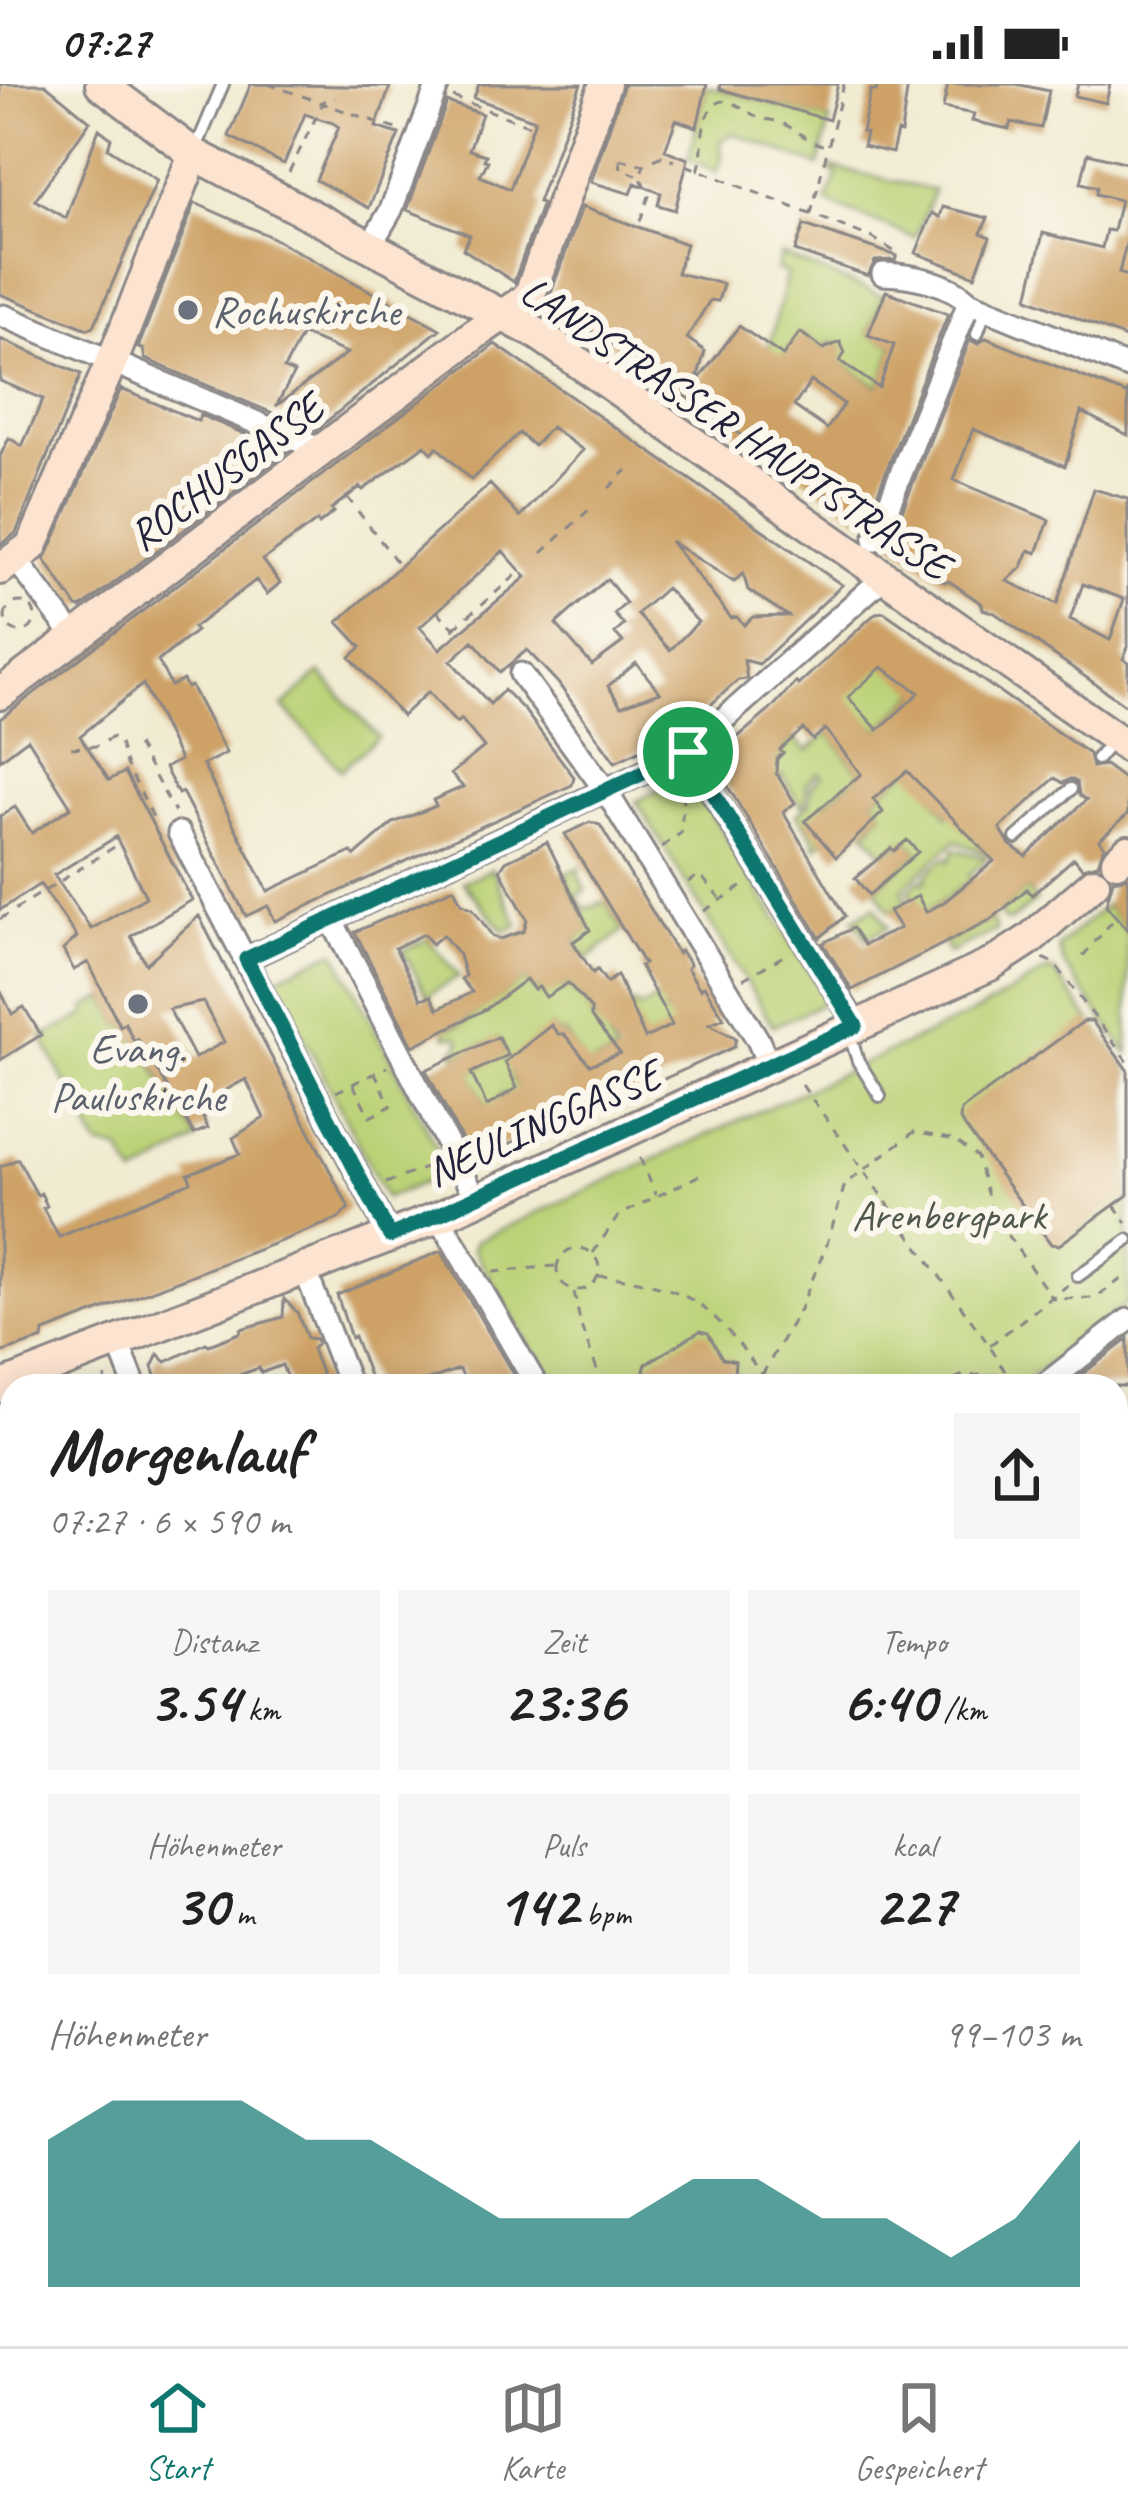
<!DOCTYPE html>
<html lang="de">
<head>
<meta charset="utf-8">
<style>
	:root { --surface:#fff; --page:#f6f6f6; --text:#222; --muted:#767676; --line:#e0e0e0; --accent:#0f766e }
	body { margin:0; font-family:Caveat,sans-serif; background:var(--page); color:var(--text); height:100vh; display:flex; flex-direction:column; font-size:45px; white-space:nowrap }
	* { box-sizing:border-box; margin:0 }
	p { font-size:39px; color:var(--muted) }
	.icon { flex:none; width:66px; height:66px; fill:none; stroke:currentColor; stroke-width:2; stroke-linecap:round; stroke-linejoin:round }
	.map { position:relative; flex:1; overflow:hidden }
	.drawer { position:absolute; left:0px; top:1290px; width:1128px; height:972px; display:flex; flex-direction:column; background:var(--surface); border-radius:36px 36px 0 0; box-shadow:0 6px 30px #0003 }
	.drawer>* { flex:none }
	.pin { position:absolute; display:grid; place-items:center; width:102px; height:102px; color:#fff; margin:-51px; border:6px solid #fff; border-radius:50%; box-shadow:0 3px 12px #0007 }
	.round { display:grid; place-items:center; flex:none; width:126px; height:126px; border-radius:0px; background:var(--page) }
	.summary { display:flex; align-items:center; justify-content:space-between; height:204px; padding:0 48px }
	h1 { font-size:66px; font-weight:700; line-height:90px }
	.stats { display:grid; grid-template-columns:repeat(3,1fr); gap:18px; height:204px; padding:12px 48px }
	.stats div { display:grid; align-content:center; border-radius:0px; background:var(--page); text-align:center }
	.stats b { font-size:60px; font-weight:700 }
	.stats small { font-size:33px; font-weight:400 }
	.stats p { font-size:33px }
	.chart { height:336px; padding:24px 48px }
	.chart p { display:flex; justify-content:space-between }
	.chart svg { width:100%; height:216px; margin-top:12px; fill:var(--accent); opacity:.7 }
	.status { display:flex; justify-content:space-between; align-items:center; height:84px; padding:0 60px; background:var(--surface); direction:ltr }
	.status svg { height:33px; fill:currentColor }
	.menu { display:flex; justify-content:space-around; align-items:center; height:168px; border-top:3px solid var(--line); background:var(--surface); font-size:33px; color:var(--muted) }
	.menu a { display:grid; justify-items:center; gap:6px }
	.menu .on { color:var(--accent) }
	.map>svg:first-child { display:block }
</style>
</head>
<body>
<div class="status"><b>07:27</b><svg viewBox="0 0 49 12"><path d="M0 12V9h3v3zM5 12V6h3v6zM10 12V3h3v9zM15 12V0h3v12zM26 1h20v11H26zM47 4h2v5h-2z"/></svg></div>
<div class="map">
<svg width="1128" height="2262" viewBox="0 0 1128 2262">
	<rect width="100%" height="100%" fill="#fbf7ec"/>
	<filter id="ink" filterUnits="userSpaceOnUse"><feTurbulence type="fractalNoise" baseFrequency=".00833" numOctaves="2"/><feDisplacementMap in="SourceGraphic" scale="24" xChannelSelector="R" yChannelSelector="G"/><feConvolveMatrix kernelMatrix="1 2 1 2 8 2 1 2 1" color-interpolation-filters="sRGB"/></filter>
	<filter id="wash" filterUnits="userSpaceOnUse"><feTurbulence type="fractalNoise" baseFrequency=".004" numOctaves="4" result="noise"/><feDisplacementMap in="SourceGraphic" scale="48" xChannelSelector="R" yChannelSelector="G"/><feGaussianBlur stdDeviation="2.7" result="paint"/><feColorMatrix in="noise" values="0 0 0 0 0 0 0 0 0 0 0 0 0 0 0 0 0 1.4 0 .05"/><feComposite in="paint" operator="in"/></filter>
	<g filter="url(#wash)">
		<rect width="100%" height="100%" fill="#f1ebd2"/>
		<!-- green -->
		<path fill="#bbd277" stroke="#6e7a59" stroke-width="3" d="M707 2 830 36 819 82 733 49 721 57 722 74 717 88 688 75Z
			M831 83 934 106 915 154 826 118 838 90 830 86Z
			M781 171 883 212 868 250 894 261 879 303 840 277 841 260 828 259 823 265 801 249 762 300 745 303 769 262 787 190 776 186Z
			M881 576 919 607 878 646 841 613Z
			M320 589 378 653 341 686 283 622Z
			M828 649 861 690 823 721 840 743 816 763 813 752 797 731 810 719 811 703 822 692 819 688 807 700 806 717 801 722 782 691 773 698 775 676 783 669 780 666 794 654 807 667Z
			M911 684 948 732 952 729 988 770 955 757 902 805 907 818 889 827 876 805 918 768 907 756 884 770 866 748 883 728 873 715Z
			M688 693 828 917 773 942 636 717Z
			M954 765 987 774 969 791 971 796 926 828 908 807 920 795 923 798 927 795 925 791 945 773 949 777Z
			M580 783 579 793 586 806 577 812 585 825 605 817 623 847 587 875 575 857 589 845 564 791Z
			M492 785 518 841 504 847 463 798Z
			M1027 805 1036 817 1009 838 1005 837 999 829Z
			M1106 821 1128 847V970L1065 882 1058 863Z
			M875 822 888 843 866 854 854 835Z
			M992 835 996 846 949 869 944 860Z
			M428 855 459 892 427 912 403 867Z
			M335 867 449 1088 386 1114 274 894Z
			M1048 886 1054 888 1128 987V1218L1025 1297 1027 1302H553L473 1164 476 1157 980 926Z
			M526 895 534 906 561 904 568 899 591 925V933L607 950 616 970 588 982 565 950H558L551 942 529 978 510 988 520 1010H501L499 1020 488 1024 470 989 506 968 499 954 456 972 454 967 461 959 458 952 446 953 445 945 460 941Z
			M661 912 666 922 664 928 684 950 637 960 621 930 634 920 641 925Z
			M105 913 120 941 125 939 133 956 137 955 141 962 162 973 152 979 197 1056 135 1093 120 1066 98 1062 42 953 87 930 85 924Z
			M1116 1776 1120 1796 1128 1795V1830L1122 1832 1124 1844H1128V1959L1119 1960Z
			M4 2042 12 2065V2220L0 2199V2043Z
			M1116 2151 1128 2232V2240L1116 2242Z
			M844 2250H1113L1115 2262H846Z"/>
		<g id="blocks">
			<!-- building -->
			<path fill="#cea266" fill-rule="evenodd" d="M0 0H45L90 37 35 116 66 134 99 45 111 54 108 64 157 96 94 242 88 245 0 210Z
				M251 0 390 3 376 43 399 50 369 124 316 96 339 43 333 39 305 30 284 80 229 52Z
				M479 0H581L538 118 542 119 514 198 463 165 470 151 407 126 447 18 482 30 469 66 486 71 484 76 488 77 480 92 510 105 535 36 474 14Z
				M624 0H707L697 43 676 36 665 66 688 75 675 126 658 121 661 109 635 99 631 110 591 98Z
				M720 0H838L829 36 720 5Z
				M878 0H908L901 49 897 48 892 69 863 62 866 49 862 48 871 6 876 7Z
				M948 0H1016L1049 7 1041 44 1011 38 1009 45 972 37 974 30 943 24Z
				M1078 0H1110L1106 19 1075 12Z
				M1088 69 1128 79V152L1119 189 1128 192V255L1028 214 1043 149 1102 164 1106 146 1113 147 1120 116 1096 110 1097 103 1081 99Z
				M195 119 269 152 440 245 315 347 145 275 143 265 138 264ZM302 250 347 269 276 322 294 289 284 285Z
				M582 123 686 160 677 189 723 200 718 217 710 216 687 254 705 267 696 299 739 242 783 272 800 248 823 265 840 258 845 269 840 277 879 304 894 261 868 251 886 207 948 230 866 438 548 217ZM811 297 844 320 827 345 794 322Z
				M943 123 988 134 981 149 990 153 975 192 916 169 932 129 940 133Z
				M804 141 897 172 895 176 875 177 868 192 795 167Z
				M986 254 1126 310 1128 306V351L1081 328 1065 382 973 345 954 396 1049 436 1037 469 1029 466 1022 483 1007 497 1057 520 1094 405 1128 415V563L1123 575 1128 578V623L995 529 983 525 982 520 949 497 944 498 890 457 970 256 978 260ZM1083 500 1124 515 1110 556 1070 535Z
				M0 255 81 290 16 449 0 461V372L9 354 22 362 43 315 0 297Z
				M495 260 842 501 759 580 744 576 747 595 738 596 682 647 615 678 558 599 527 566 500 588 473 557 451 577 490 620 504 606 525 627 574 693 572 701 275 837 268 822 246 832 182 708 178 710 165 684 180 676 143 600 80 652 109 696 125 688 192 816 131 852 146 880 199 832 349 1124 338 1135 44 1248 43 1255 0 1269V1083L18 1075 37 1111 41 1109 47 1122 43 1124 59 1153 191 1098 188 1090 240 1070 233 1054 264 1034 246 995 217 1011 222 1022 203 1034 208 1044 194 1050 143 961 137 955 134 957 125 939 120 942 88 878 74 886 63 866 77 853 40 800 0 826V732L15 723 32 749 71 723 28 655 0 676V635ZM551 343 583 366 520 433 490 400 338 538 361 563 350 573 402 632 428 608 456 639 461 635 484 663 451 690 463 703 433 716 436 722 393 739 355 772 351 768 268 807 203 681 226 669 191 602 187 604 183 596 171 602 158 577 196 547 193 544 256 496 267 510 280 499 263 476 317 437 319 440 334 428 331 425 360 403 363 406 425 361 432 369 437 363 471 396 519 349 534 362ZM670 457 734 498 743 489 748 506 788 532 753 533 744 541 737 533 731 534ZM503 467 526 493 440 565 420 543ZM607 495 626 519 614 530 624 541 615 549 623 558 592 581 556 540ZM666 504 698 538 670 566 637 530ZM636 579 660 608 621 622 608 602ZM116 753 146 813 91 845 54 791ZM203 918 224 958 195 974 169 925Z
				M121 305 198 337 200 331 287 368 81 524 77 523 45 476Z
				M884 528 1089 670 1092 683 1105 681 1128 698V730L1099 756 1104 762 1098 780 1082 784 1074 774 1032 811 1027 805 992 835 852 906 823 859 853 844 864 861 900 844 889 827 918 812 926 828 944 818 994 777 907 687 873 715 883 728 836 773 805 737 861 690 825 645 813 656 803 645 780 666 783 669 777 675 776 689 795 719 783 728 845 832 820 854 714 680 721 667 769 627 796 598 798 601 876 529ZM882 583 919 609 878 646 848 613ZM1055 694 1063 699 1070 695 1077 698 1079 711 1086 716 1026 772 1010 761 1000 744Z
				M590 738 600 741 678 870 681 867 690 881 687 884 700 905 704 902 724 934 709 940 736 954 734 963 611 1019 606 1017 586 1026 575 1035 568 1034 472 1076 426 986 498 953 508 971 471 989 487 1022 517 1004 505 978 551 941 558 950H564L590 981 620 969 591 933V925L568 899 546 913 539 903 534 906 526 895 486 925 413 962 355 848 454 804 461 819 473 825 493 853 500 855 524 847 527 835 500 786 506 777 547 758 590 846 573 858 593 889 597 885 607 899 617 891 645 954 672 941 640 882 644 880 565 750ZM424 850 432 860 443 851 459 871 465 892 461 895 472 908 438 925 431 912 421 915 395 864Z
				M907 756 918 768 869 811 855 794 891 764 894 767Z
				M1128 793V847L1106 821 1113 796Z
				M0 906 12 930 24 923 41 951 0 976Z
				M1084 937H1092L1128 987V1111L1059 1161 1051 1160 960 1036 961 1026Z
				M441 1167 520 1302H469L459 1285 412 1302H373L354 1252 351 1254 337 1211Z
				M284 1215 297 1228 307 1254 316 1255 317 1259 312 1265 326 1302H290L282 1281 261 1289 259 1284 209 1302H159L152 1283 158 1270 166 1278 206 1259 209 1261 240 1249 241 1245 283 1233Z
				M700 1247 708 1249 722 1274 735 1277 734 1293 739 1302H653L644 1286 646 1280Z
				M1128 1255V1302H1067Z"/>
		</g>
	</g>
	<g filter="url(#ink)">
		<use href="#blocks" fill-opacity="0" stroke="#8a8686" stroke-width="3"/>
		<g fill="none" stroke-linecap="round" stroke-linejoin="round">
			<!-- lane casing -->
			<g stroke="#8a8686" stroke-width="16">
				<path id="lane" d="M194 69 223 0
					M977 250 986 225
					M1097 675 1113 656
					M1016 754 1071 705
					M849 949 858 977 880 1012
					M1078 1192 1128 1156"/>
			</g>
			<!-- street casing -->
			<g stroke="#8a8686" stroke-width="27">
				<path id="street" d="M370 162 391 126 438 0
					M883 190C911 191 949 198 969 218L1128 283
					M4 232 321 366
					M875 455 969 218
					M15 474 75 554
					M521 590 606 707 758 956 769 982
					M687 668 857 942
					M179 749 390 1152
					M331 835 476 1115
					M246 875 687 668 884 493
					M439 1133 537 1302
					M305 1186 350 1302
					M118 1259 135 1302
					M1043 1302 1128 1236
					M1116 1439 1128 1460
					M1116 1524 1128 1520
					M0 1569 12 1566
					M1116 1704 1128 1700
					M0 1739 12 1736
					M0 2222 12 2243"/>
			</g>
			<!-- secondary casing -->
			<g stroke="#8a8686" stroke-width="36">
				<path id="secondary" d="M101 0 194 70 538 250 1128 663
					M0 485 32 462 117 265 194 70
					M0 610 475 250 529 213 605 0
					M1117 777 1128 767
					M0 1303 439 1133 990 881 1030 855 1094 799
					M0 1418 12 1462
					M165 2250 167 2262"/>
			</g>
			<!-- path -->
			<path stroke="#8a8686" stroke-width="3" stroke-dasharray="9 9" stroke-linecap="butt" d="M268 0 402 47
				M844 0 811 130 873 154 897 169
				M453 13 533 43
				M620 75 644 81 662 72 674 77
				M620 76 621 85 637 91
				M686 81 810 130
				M698 87C705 68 699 47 708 30 722 4 739 24 756 32 765 36 775 36 784 40 800 48 808 58 826 62
				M289 88 324 17 335 14
				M640 137 649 112 640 92 644 81
				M609 404 627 386
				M347 413 400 482
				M542 469 594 421
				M5 533a15 15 0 1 1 30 0a15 15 0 1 1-30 0Z
				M437 527 454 544 450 557
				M454 544 521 487
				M137 661 175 728
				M71 664 96 662 113 653 119 656 126 680 155 737
				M662 763 681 749 684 704
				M688 798 700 791 720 814
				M704 827 746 800
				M0 835 119 760
				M1083 872 1116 833
				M1043 874 1055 880 1128 978
				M743 895 787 870
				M353 1000 370 1033 391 1022 375 989
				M802 1001 989 1261 1014 1302
				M336 1008 387 983
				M640 1074 656 1111
				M386 1099 433 1081
				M1114 1121 1127 1139
				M557 1185a21 21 0 1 1 42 0a21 21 0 1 1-42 0Z
				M593 1169 619 1131 704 1089
				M493 1188 555 1182
				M598 1192C696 1200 715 1226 770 1302
				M574 1208 581 1242 603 1302
				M990 1261 1068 1201
				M762 1291 800 1225 827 1160 845 1100 914 1048 955 1056 977 1073 993 1131 1053 1215 1095 1214 1128 1190
				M87 1302 107 1294
				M938 1302 961 1292 1005 1290
				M700 2250 702 2262
				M909 2250 927 2262
				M1030 2262 1033 2261
				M1048 2262 1057 2250"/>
			<!-- lane -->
			<use href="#lane" stroke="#fff" stroke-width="10"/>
			<!-- street -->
			<use href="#street" stroke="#fff" stroke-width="21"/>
			<!-- secondary -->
			<use href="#secondary" stroke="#fde4d1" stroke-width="30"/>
			<!-- tram -->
			<path stroke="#22223b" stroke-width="3" d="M0 1404 12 1447
				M0 1436 12 1478
				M161 2250 162 2262"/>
		</g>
	</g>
	<g fill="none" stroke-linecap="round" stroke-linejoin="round" filter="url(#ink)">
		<!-- route casing -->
		<g stroke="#fff" stroke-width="24">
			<path id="route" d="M688 668 856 942 390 1152 246 875Z"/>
		</g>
		<!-- route -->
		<use href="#route" stroke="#0f766e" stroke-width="15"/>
	</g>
	<!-- markers -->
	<g fill="#6b7280" stroke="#fbf7ec" stroke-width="4.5">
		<circle cx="188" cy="226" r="12"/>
		<circle cx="138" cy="920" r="12"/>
	</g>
	<g text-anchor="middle" stroke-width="12" stroke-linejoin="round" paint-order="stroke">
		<!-- worship labels -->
		<g font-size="42" fill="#5b616d" stroke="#fbf7ec" text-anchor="start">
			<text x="212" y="241">Rochuskirche</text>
			<text x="138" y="979" text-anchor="middle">Evang.<tspan x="138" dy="48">Pauluskirche</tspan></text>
		</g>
		<!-- street labels -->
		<g font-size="42" fill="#22223b" stroke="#fbf7ec">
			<text transform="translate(736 343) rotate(34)" y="15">LANDSTRASSER HAUPTSTRASSE</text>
			<text transform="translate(225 387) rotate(-37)" y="15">ROCHUSGASSE</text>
			<text transform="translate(543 1038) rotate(-24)" y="15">NEULINGGASSE</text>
		</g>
		<!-- park labels -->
		<g font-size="42" fill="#50574d" stroke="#fbf7ec">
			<text x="949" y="1145">Arenbergpark</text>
		</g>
	</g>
</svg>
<div class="pin" style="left:688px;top:668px;background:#1e9e55"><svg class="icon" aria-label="arrive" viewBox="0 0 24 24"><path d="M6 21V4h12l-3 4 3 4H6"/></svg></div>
<section class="drawer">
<div class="summary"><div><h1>Morgenlauf</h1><p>07:27 · 6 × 590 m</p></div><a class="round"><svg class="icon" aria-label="share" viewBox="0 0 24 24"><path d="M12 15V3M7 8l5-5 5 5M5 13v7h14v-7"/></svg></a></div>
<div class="stats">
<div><p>Distanz</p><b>3.54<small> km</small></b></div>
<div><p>Zeit</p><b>23:36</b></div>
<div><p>Tempo</p><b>6:40<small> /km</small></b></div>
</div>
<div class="stats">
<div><p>Höhenmeter</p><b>30<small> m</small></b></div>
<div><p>Puls</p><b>142<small> bpm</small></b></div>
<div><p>kcal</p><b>227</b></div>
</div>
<div class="chart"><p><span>Höhenmeter</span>99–103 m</p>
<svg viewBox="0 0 160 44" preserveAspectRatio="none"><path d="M0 44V14L10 6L20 6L30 6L40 14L50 14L60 22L70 30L80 30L90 30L100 22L110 22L120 30L130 30L140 38L150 30L160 14V44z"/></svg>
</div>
</section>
</div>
<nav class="menu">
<a class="on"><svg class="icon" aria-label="home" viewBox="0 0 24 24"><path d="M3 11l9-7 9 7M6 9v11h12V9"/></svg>Start</a>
<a><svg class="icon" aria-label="map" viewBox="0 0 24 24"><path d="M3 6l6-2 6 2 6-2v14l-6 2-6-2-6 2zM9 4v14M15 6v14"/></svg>Karte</a>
<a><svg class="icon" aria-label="saved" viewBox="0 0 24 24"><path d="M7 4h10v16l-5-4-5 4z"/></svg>Gespeichert</a>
</nav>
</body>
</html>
